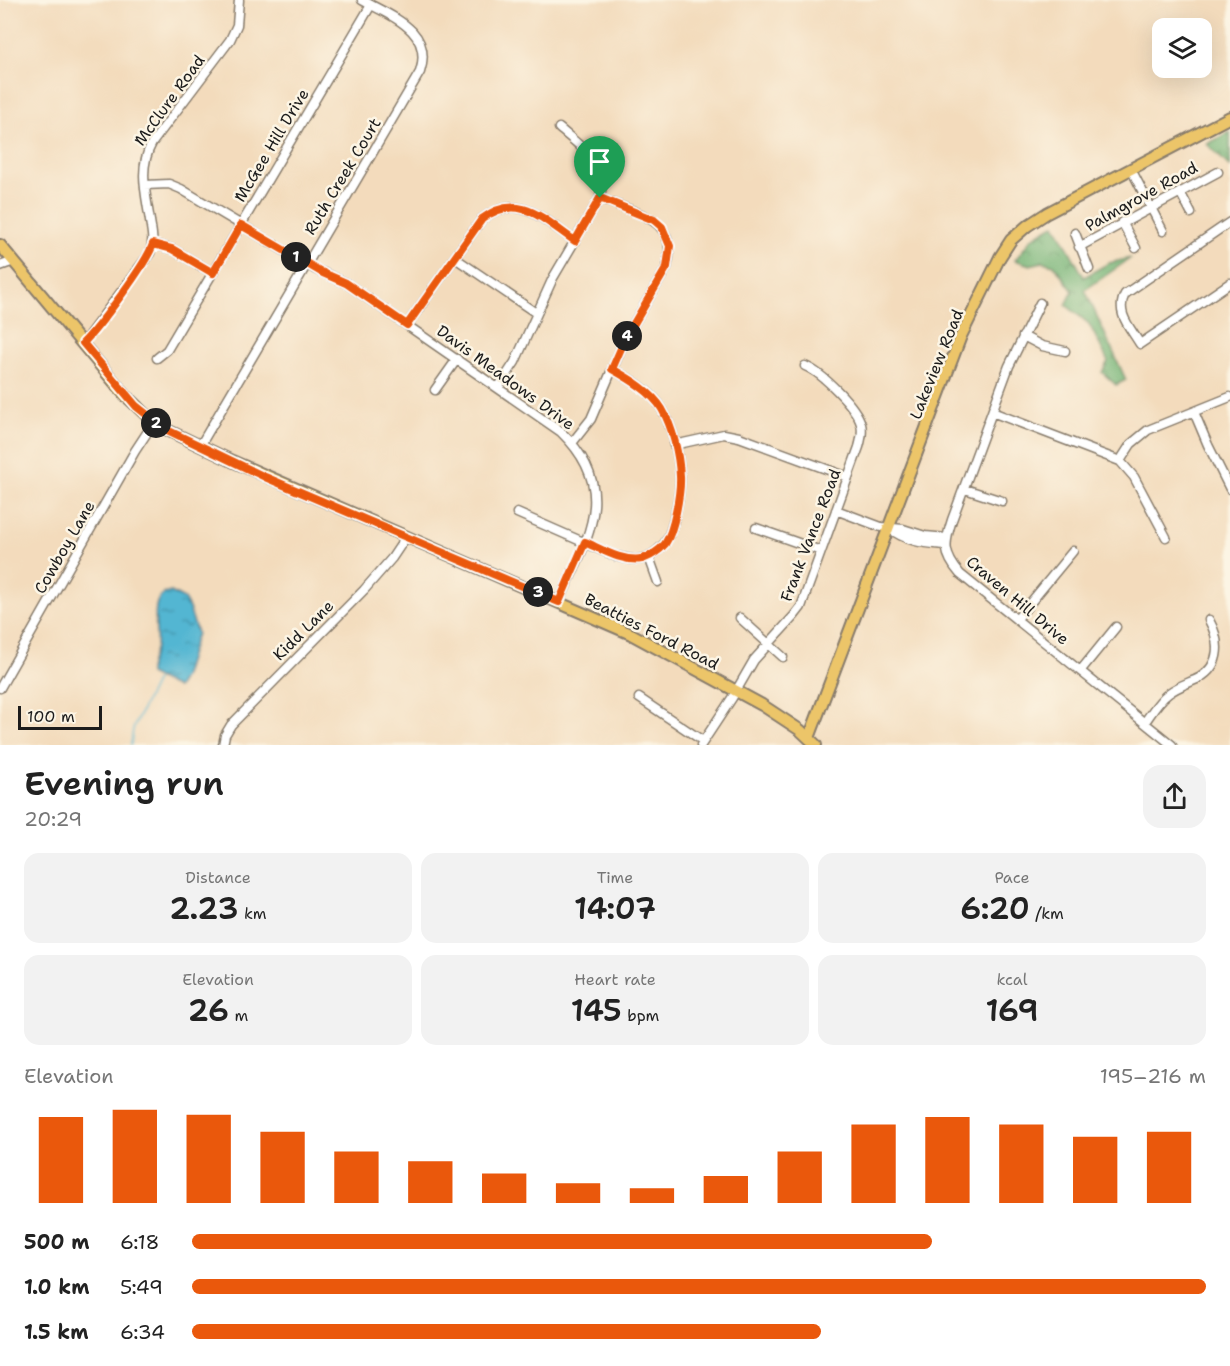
<!DOCTYPE html>
<html lang="en">
<head>
<meta charset="utf-8">
<style>
	:root { --surface:#fff; --page:#f2f2f2; --text:#222; --muted:#767676; --accent:#ea580c }
	body { margin:0; font-family:"Shantell Sans",sans-serif; background:var(--page); color:var(--text); height:100vh; display:flex; flex-direction:column; font-size:22px; white-space:nowrap }
	* { box-sizing:border-box; margin:0 }
	p { font-size:20px; color:var(--muted) }
	.icon { flex:none; width:33px; height:33px; fill:none; stroke:currentColor; stroke-width:2; stroke-linecap:round; stroke-linejoin:round }
	.map { position:relative; height:745px; overflow:hidden }
	.sheet { display:flex; flex-direction:column; background:var(--surface); flex:1 }
	.sheet>* { flex:none }
	.controls { position:absolute; left:1152px; top:18px; display:grid; gap:12px }
	.controls a { display:grid; place-items:center; width:60px; height:60px; border-radius:12px; background:var(--surface); box-shadow:0 6px 24px #0002; font-size:30px }
	.scale { position:absolute; left:18px; bottom:15px; width:84px; box-sizing:border-box; padding-left:6px; border:3px solid #1c1c1c; border-top:0; font-size:16px; line-height:21px; white-space:nowrap; color:#1c1c1c; -webkit-text-stroke:4px #fcf5e5; paint-order:stroke }
	.pin { position:absolute; display:grid; place-items:center; width:51px; height:51px; color:#fff; margin:-62px -26px; border-radius:50% 50% 50% 0; rotate:-45deg; box-shadow:0 0 6px #0007 }
	.pin .icon { rotate:45deg }
	.km { position:absolute; width:30px; height:30px; margin:-15px; border-radius:50%; background:#222; color:#fff; font-size:16px; line-height:30px; text-align:center }
	.round { display:grid; place-items:center; flex:none; width:63px; height:63px; border-radius:18px; background:var(--page) }
	.overview { display:flex; align-items:center; justify-content:space-between; height:102px; padding:0 24px }
	h1 { font-size:33px; font-weight:600; line-height:45px }
	.stats { display:grid; grid-template-columns:repeat(3,1fr); gap:9px; height:102px; padding:6px 24px }
	.stats div { display:grid; align-content:center; border-radius:15px; background:var(--page); text-align:center }
	.stats b { font-size:30px; font-weight:600 }
	.stats small { font-size:16px; font-weight:400 }
	.stats p { font-size:16px }
	.chart { height:168px; padding:12px 24px }
	.chart p { display:flex; justify-content:space-between }
	.chart svg { width:100%; height:108px; margin-top:6px; stroke:var(--accent); stroke-width:6 }
	ul { padding:0 24px; list-style:none; font-size:20px }
	li { display:grid; grid-template-columns:96px 72px 1fr; align-items:center; height:45px }
	li i { height:15px; border-radius:8px; background:var(--accent) }
	.map>svg:first-child { display:block }
</style>
</head>
<body>
<div class="map">
<svg width="1230" height="745" viewBox="0 0 1230 745">
	<defs>
		<pattern id="forest-crowns" width="20" height="18" patternUnits="userSpaceOnUse" patternTransform="scale(1.5)"><rect width="20" height="18" fill="#74b374"/><path d="M2 6a3 3 0 1 1 6 0M12 15a3 3 0 1 1 6 0" fill="none" stroke="#5e915e"/></pattern>
		<pattern id="water-ripples" width="26" height="14" patternUnits="userSpaceOnUse" patternTransform="scale(1.5)"><rect width="26" height="14" fill="#53b6d2"/><path d="M2 4q2-2 4 0t4 0M15 11q2-2 4 0t4 0" fill="none" stroke="#4493aa"/></pattern>
	</defs>
	<rect width="100%" height="100%" fill="#fcf5e5"/>
	<filter id="ink" filterUnits="userSpaceOnUse"><feTurbulence type="fractalNoise" baseFrequency=".0167" numOctaves="2"/><feDisplacementMap in="SourceGraphic" scale="12" xChannelSelector="R" yChannelSelector="G"/><feConvolveMatrix kernelMatrix="1 2 1 2 8 2 1 2 1" color-interpolation-filters="sRGB"/></filter>
	<filter id="wash" filterUnits="userSpaceOnUse"><feTurbulence type="fractalNoise" baseFrequency=".008" numOctaves="4" result="noise"/><feDisplacementMap in="SourceGraphic" scale="24" xChannelSelector="R" yChannelSelector="G"/><feGaussianBlur stdDeviation="1.35" result="paint"/><feColorMatrix in="noise" values="0 0 0 0 0 0 0 0 0 0 0 0 0 0 0 0 0 1.4 0 .05"/><feComposite in="paint" operator="in"/></filter>
	<g filter="url(#wash)">
		<rect width="100%" height="100%" fill="#f3dbbc"/>
		<!-- forest -->
		<path fill="url(#forest-crowns)" stroke="#486848" stroke-width="1.5" d="M1230 132V167L1207 144Z
			M1055 224 1084 277 1109 263 1131 258 1085 290 1126 380 1116 385 1102 372 1108 361 1089 324 1066 305 1073 291 1054 265 1043 262 1030 265 1015 260 1032 238Z"/>
		<!-- water -->
		<path fill="url(#water-ripples)" stroke="#386977" stroke-width="1.5" d="M171 592 184 599 189 608 197 633 183 678 177 688 149 674C148 665 154 656 156 646 159 631 146 594 171 592Z"/>
		<g fill="none" stroke-linecap="round" stroke-linejoin="round">
			<!-- stream -->
			<path stroke="#53b6d2" stroke-width="1.5" d="M131 745 133 729 156 680"/>
		</g>
	</g>
	<g filter="url(#ink)">
		<g fill="none" stroke-linecap="round" stroke-linejoin="round">
			<!-- minor casing -->
			<g stroke="#887c6c" stroke-width="11">
				<path id="minor" d="M1131 169 1163 231
					M145 185 169 184 181 189 315 269 346 283 561 432C621 490 587 538 559 602
					M1180 192 1191 213
					M1122 222 1136 248
					M1230 222 1125 294C1115 313 1130 327 1140 344L1230 283
					M1075 233 1089 269
					M153 244 172 249 213 273
					M1079 247 1218 172
					M455 258 536 313
					M0 266 14 261
					M1040 303 1009 366 952 520C944 544 943 554 960 574L1172 745
					M407 325 482 219C519 191 544 220 575 241
					M1023 336 1042 346 1065 351
					M83 343 150 253C154 242 152 232 150 221 146 194 138 168 152 143L230 40 237 25 239 0
					M157 358 167 350 371 5
					M498 388 515 362 553 278 600 198C608 163 583 149 559 128
					M435 390 457 359
					M992 412 1120 461 1134 477 1166 537
					M1194 412 1208 445 1230 489
					M572 443 591 419 626 337 667 267C680 217 635 214 600 198
					M674 445 724 434 739 437 848 477
					M200 446 420 72C434 30 390 16 362 0
					M1120 461 1131 444 1148 430 1230 397
					M965 489 1002 501
					M836 510 881 527 903 529 925 536 947 538
					M517 513 615 556C626 558 637 562 647 557 653 555 661 548 665 543 674 530 681 491 680 476 679 455 673 428 662 409 652 391 630 379 612 369
					M756 528 821 551
					M889 528C907 542 923 543 945 545
					M649 557 658 582
					M740 618 783 657
					M1017 619 1073 551
					M1081 670 1116 627
					M0 688 135 451 154 422
					M639 698 703 741
					M1145 722C1152 712 1159 700 1169 693 1178 686 1189 683 1199 678 1222 665 1220 640 1209 620
					M223 745 225 735 231 725 364 590 392 558 406 537
					M701 745 732 698 754 660 794 616 801 607 859 447C861 440 863 431 861 424 856 406 822 373 805 366"/>
			</g>
			<!-- major casing -->
			<g stroke="#887c6c" stroke-width="14">
				<path id="major" d="M0 245 125 395 144 413 165 429 232 461 631 634 762 705 800 730 816 745
					M809 738 961 336 1000 257 1011 240 1027 226 1047 213 1230 117"/>
			</g>
			<!-- minor -->
			<use href="#minor" stroke="#fff" stroke-width="8"/>
			<!-- major -->
			<use href="#major" stroke="#ecc569" stroke-width="10"/>
		</g>
	</g>
	<g fill="none" stroke-linecap="round" stroke-linejoin="round" filter="url(#ink)">
		<!-- route casing -->
		<g stroke="#fff" stroke-width="12">
			<path id="route" d="M600 198 654 220 662 227 670 246 667 267 626 337 612 369C630 379 652 392 662 409 673 428 679 455 680 476 681 492 674 531 665 544 660 550 650 557 642 559 622 562 603 550 585 542L559 602 265 477 165 429 136 406 83 343C98 328 147 263 153 244L172 249 213 273 241 225 323 273 346 283 407 325 482 219C519 191 544 220 575 241Z"/>
		</g>
		<!-- route -->
		<use href="#route" stroke="#ea580c" stroke-width="8"/>
	</g>
	<g text-anchor="middle" stroke-width="5" stroke-linejoin="round" paint-order="stroke">
		<!-- street labels -->
		<g font-size="16" fill="#1c1c1c" stroke="#fcf5e5">
			<text transform="translate(169 100) rotate(-54)" y="6">McClure Road</text>
			<text transform="translate(271 145) rotate(-59)" y="6">McGee Hill Drive</text>
			<text transform="translate(342 176) rotate(-59)" y="6">Ruth Creek Court</text>
			<text transform="translate(1141 196) rotate(-29)" y="6">Palmgrove Road</text>
			<text transform="translate(936 364) rotate(-68)" y="6">Lakeview Road</text>
			<text transform="translate(506 377) rotate(36)" y="6">Davis Meadows Drive</text>
			<text transform="translate(810 535) rotate(-69)" y="6">Frank Vance Road</text>
			<text transform="translate(64 547) rotate(-60)" y="6">Cowboy Lane</text>
			<text transform="translate(1018 600) rotate(40)" y="6">Craven Hill Drive</text>
			<text transform="translate(303 630) rotate(-45)" y="6">Kidd Lane</text>
			<text transform="translate(652 631) rotate(27)" y="6">Beatties Ford Road</text>
		</g>
	</g>
</svg>
<div class="controls">
<a><svg class="icon" aria-label="layers" viewBox="0 0 24 24"><path d="M12 4l9 5-9 5-9-5zM3 14l9 5 9-5"/></svg></a>
</div>
<div class="scale">100 m</div>
<div class="pin" style="left:600px;top:198px;background:#1e9e55"><svg class="icon" aria-label="arrive" viewBox="0 0 24 24"><path d="M6 21V4h12l-3 4 3 4H6"/></svg></div>
<b class="km" style="left:296px;top:257px">1</b>
<b class="km" style="left:156px;top:423px">2</b>
<b class="km" style="left:538px;top:592px">3</b>
<b class="km" style="left:627px;top:336px">4</b>
</div>
<section class="sheet">
<div class="overview"><div><h1>Evening run</h1><p>20:29</p></div><a class="round"><svg class="icon" aria-label="share" viewBox="0 0 24 24"><path d="M12 15V3M7 8l5-5 5 5M5 13v7h14v-7"/></svg></a></div>
<div class="stats">
<div><p>Distance</p><b>2.23<small> km</small></b></div>
<div><p>Time</p><b>14:07</b></div>
<div><p>Pace</p><b>6:20<small> /km</small></b></div>
</div>
<div class="stats">
<div><p>Elevation</p><b>26<small> m</small></b></div>
<div><p>Heart rate</p><b>145<small> bpm</small></b></div>
<div><p>kcal</p><b>169</b></div>
</div>
<div class="chart"><p><span>Elevation</span>195–216 m</p>
<svg viewBox="0 0 160 44" preserveAspectRatio="none"><path d="M5 44V9M15 44V6M25 44V8M35 44V15M45 44V23M55 44V27M65 44V32M75 44V36M85 44V38M95 44V33M105 44V23M115 44V12M125 44V9M135 44V12M145 44V17M155 44V15"/></svg>
</div>
<ul>
<li><b>500 m</b>6:18<i style="width:73%"></i></li>
<li><b>1.0 km</b>5:49<i style="width:100%"></i></li>
<li><b>1.5 km</b>6:34<i style="width:62%"></i></li>
</ul>
</section>
</body>
</html>
